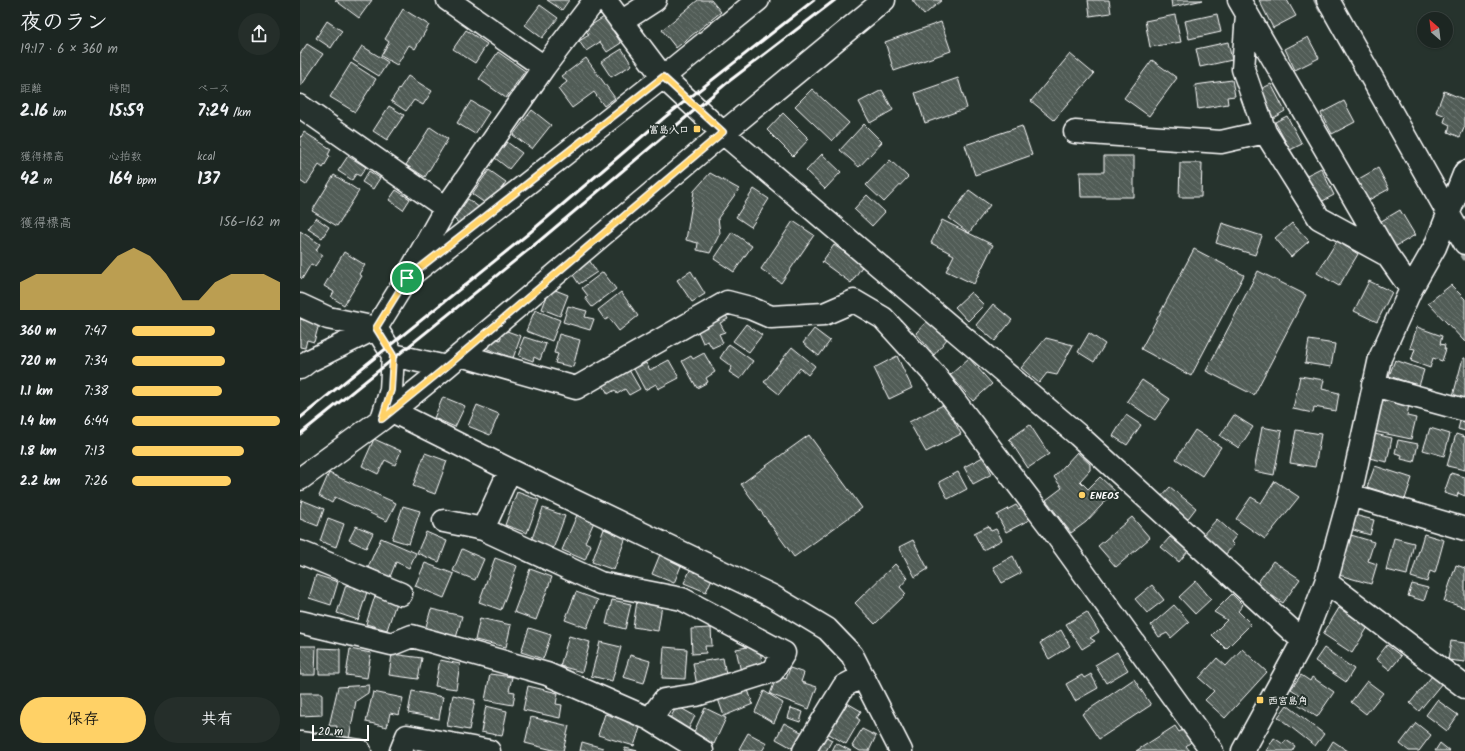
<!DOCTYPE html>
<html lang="ja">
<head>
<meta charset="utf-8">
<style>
	:root { --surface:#1c2622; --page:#252e2a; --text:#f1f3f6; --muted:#a0a5a5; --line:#3a4340; --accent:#ffd166 }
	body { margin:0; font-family:Kalam,"Klee One",sans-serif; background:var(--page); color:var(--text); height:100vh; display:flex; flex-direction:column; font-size:15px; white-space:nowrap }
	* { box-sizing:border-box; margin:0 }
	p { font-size:13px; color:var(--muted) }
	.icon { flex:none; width:22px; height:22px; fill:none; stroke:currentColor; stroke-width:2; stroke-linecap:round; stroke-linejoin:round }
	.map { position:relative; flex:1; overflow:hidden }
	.panel { display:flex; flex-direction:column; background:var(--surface); width:300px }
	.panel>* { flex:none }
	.needle { width:26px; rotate:332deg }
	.controls { position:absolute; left:1117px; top:12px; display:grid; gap:8px }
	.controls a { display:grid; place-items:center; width:36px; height:36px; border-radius:50%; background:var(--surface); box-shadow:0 1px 3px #0004,0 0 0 1px var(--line); font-size:20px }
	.scale { position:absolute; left:12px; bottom:10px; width:57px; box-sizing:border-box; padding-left:4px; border:2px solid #fff; border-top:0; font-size:11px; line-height:14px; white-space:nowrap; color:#fff; -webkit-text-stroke:3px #26332d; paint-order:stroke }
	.pin { position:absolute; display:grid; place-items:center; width:34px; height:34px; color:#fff; margin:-17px; border:2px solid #fff; border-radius:50%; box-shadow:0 1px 4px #0007 }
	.round { display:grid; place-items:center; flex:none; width:42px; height:42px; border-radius:21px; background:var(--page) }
	.headline { display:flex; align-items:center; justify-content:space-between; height:68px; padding:0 20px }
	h1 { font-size:22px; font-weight:600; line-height:30px }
	.metrics { display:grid; grid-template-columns:repeat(3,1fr); gap:6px; height:68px; padding:4px 20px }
	.metrics div { display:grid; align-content:center }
	.metrics b { font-size:17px; font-weight:600 }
	.metrics small { font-size:11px; font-weight:400 }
	.metrics p { font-size:11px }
	.chart { height:112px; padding:8px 20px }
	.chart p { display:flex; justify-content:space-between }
	.chart svg { width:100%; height:72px; margin-top:4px; fill:var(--accent); opacity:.7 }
	.action { display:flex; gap:8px; margin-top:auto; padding:8px 20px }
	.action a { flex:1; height:46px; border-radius:24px; background:var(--accent); color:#111; font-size:16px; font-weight:600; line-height:46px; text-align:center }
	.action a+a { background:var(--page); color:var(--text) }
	ul { padding:0 20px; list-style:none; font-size:13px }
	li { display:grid; grid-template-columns:64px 48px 1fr; align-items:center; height:30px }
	li i { height:10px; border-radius:5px; background:var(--accent) }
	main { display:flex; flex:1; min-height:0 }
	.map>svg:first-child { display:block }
</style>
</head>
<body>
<main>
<section class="panel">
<div class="headline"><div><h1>夜のラン</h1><p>19:17 · 6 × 360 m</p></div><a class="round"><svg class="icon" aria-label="share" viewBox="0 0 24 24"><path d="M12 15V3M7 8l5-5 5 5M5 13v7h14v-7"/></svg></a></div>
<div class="metrics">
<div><p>距離</p><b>2.16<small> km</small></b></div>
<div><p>時間</p><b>15:59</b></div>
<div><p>ペース</p><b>7:24<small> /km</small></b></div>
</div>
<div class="metrics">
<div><p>獲得標高</p><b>42<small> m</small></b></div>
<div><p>心拍数</p><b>164<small> bpm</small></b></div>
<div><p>kcal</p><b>137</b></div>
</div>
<div class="chart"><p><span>獲得標高</span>156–162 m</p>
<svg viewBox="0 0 160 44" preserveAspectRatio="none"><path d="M0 44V27L10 22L20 22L30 22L40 22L50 22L60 11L70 6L80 11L90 22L100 38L110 38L120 27L130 22L140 22L150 22L160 27V44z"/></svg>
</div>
<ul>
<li><b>360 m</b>7:47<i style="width:56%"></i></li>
<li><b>720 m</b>7:34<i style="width:63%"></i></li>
<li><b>1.1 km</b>7:38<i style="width:61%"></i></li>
<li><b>1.4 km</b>6:44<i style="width:100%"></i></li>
<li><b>1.8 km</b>7:13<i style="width:76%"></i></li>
<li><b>2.2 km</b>7:26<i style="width:67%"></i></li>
</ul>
<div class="action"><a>保存</a><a>共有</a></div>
</section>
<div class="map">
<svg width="1165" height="751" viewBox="0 0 1165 751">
	<defs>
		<pattern id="building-back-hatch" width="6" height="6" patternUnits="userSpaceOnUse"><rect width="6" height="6" fill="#515c57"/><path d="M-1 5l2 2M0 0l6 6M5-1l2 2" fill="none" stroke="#6b7470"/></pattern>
	</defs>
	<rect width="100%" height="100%" fill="#26332d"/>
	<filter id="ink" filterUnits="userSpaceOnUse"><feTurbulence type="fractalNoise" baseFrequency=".025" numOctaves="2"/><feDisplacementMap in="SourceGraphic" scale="8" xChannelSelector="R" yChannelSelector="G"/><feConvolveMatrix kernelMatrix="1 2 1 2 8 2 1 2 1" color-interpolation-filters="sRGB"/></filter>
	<g filter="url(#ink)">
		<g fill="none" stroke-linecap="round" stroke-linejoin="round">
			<!-- stream -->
			<path stroke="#a4a9a7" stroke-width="5.5" d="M1016 0 1021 10
				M1159 248 1165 258"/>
		</g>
		<!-- building -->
		<path fill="url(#building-back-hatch)" stroke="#fff" d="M35 0H72L59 18Z
			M247 0H269L262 10Z
			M398 0H411L421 12 376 48 362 30Z
			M612 0H642L624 15Z
			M788 0H809L811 13 790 16Z
			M871 0H903L872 7Z
			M959 0H987L996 16 973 28Z
			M240 5 258 18 242 38 225 25Z
			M103 9 129 25 115 49 109 45 97 65 81 56 89 42 85 39Z
			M917 14 921 32 889 39 885 21Z
			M875 15 881 42 850 47 845 21Z
			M304 17 321 43 307 52 300 42 286 51 279 41 289 35 285 29Z
			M27 21 42 31 31 48 16 38Z
			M641 22 651 51 594 71 585 42Z
			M166 30 187 44 175 63 153 49Z
			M1008 37 1019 58 995 70 985 49Z
			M928 42 932 60 900 67 896 49Z
			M7 44 23 54 1 86 0 54Z
			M62 46 88 62 79 76 53 60Z
			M322 49 332 65 311 77 301 62Z
			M198 52 225 71 206 98 179 79Z
			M770 54 794 74 754 120 731 101Z
			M286 58 315 98 304 106 294 92 272 108 258 89 267 82 262 76Z
			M852 60 877 78 849 116 824 98Z
			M51 63 76 79 55 112 30 97Z
			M108 76 132 91 123 105 114 100 106 111 91 101Z
			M658 78 667 108 625 123 615 93Z
			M932 80 935 96 927 97 928 104 898 109 895 85Z
			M971 84 985 111 973 118 959 90Z
			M512 89 549 123 532 141 495 106Z
			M582 90 593 110 570 123 559 102Z
			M1144 91 1165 100V126L1160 137 1148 132 1150 125 1144 122 1146 116 1136 112Z
			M171 101 189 112 175 134 157 123Z
			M1044 101 1055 122 1032 134 1021 113Z
			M89 106 104 115 87 140 73 131Z
			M232 110 251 125 232 149 213 135Z
			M483 113 509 139 493 156 467 130Z
			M987 116 1002 144 990 150 975 122Z
			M564 124 582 142 559 167 540 150Z
			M722 126 732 155 675 175 665 145Z
			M130 127 148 139 125 177 106 165Z
			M4 132 31 149 28 155 30 156 23 168 19 165 6 185 0 181V139Z
			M207 142 222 153 209 169 195 158Z
			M522 154 541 172 525 189 506 171Z
			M48 156 66 167 60 176 56 174 52 180 38 171Z
			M804 156H834V197H781L780 172H804Z
			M590 160 608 177 584 202 566 185Z
			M880 163H902L901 197H879Z
			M1021 168 1034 195 1019 203 1005 176Z
			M1078 168 1089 189 1065 202 1055 181Z
			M189 170 206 182 189 206 172 194Z
			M69 171 80 178 73 189 62 182Z
			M410 173 439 189 418 218 420 233 410 253 397 250 398 243 386 240 394 191Z
			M34 175 59 191 37 226 12 211Z
			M454 189 469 199 451 227 436 217Z
			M96 190 110 199 103 210 89 200Z
			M669 190 690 205 669 233 649 218Z
			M567 195 585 212 572 226 554 209Z
			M168 199 180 208 162 226 154 219Z
			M1100 210 1115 235 1093 248 1078 223Z
			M16 218 29 227 22 238 8 229Z
			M642 220 693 245 674 284 646 271 654 255 631 243Z
			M493 221 514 235 481 283 461 269Z
			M922 223 962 236 955 255 916 243Z
			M992 223 1009 241 991 257 975 238Z
			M0 231 20 244 16 250 23 255 15 266 11 264 2 279 0 277Z
			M432 232 452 246 434 272 414 259Z
			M1037 241 1058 254 1039 286 1017 273Z
			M534 245 563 265 551 283 522 262Z
			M894 249 944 275 891 376 841 349Z
			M44 252 65 265 59 274 62 276 44 305 31 297 34 292 24 286Z
			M289 260 297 272 279 284 271 272Z
			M391 271 405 294 392 302 377 280Z
			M958 271 1006 295 954 395 906 371Z
			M303 272 316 289 292 307 285 298 288 296 282 288Z
			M1069 281 1092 292 1077 322 1054 311Z
			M1151 285 1165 299V342L1128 303Z
			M250 288 268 295 260 316 242 309Z
			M321 292 338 316 319 331 309 318 305 320 298 310Z
			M671 292 684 305 668 321 655 307Z
			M693 304 712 320 695 341 676 325Z
			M268 306 287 311 285 317 294 319 290 330 263 322Z
			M235 310 260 320 252 341 226 331Z
			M425 313 428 319 420 323 425 332 419 334 423 343 412 348 408 341 403 343 396 327Z
			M0 319 19 324 14 342 7 340 5 348 0 347Z
			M627 321 647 339 634 355 616 333Z
			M446 324 462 335 449 352 433 341Z
			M1117 327 1142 336 1140 344 1145 345 1144 349H1146L1142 361 1133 358 1130 368 1111 361 1115 349 1110 348Z
			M514 329 530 341 519 356 503 343Z
			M204 330 221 336 213 358 185 348 190 336 200 340Z
			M789 333 805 344 794 362 778 352Z
			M259 334 280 340 273 367 255 363 258 354 254 353Z
			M224 337 246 344 240 360 234 357 233 361 219 356 222 348 220 347Z
			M746 338 773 345 757 375 747 373 739 383 721 368Z
			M1009 340 1035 344 1031 367 1005 363Z
			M429 344 453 361 440 379 429 372 432 367 420 358Z
			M492 347 515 366 508 375 500 368 479 394 464 382Z
			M404 353 415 372 406 378 408 382 397 388 382 361 391 356 393 359Z
			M597 356 612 388 589 399 574 368Z
			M669 358 692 384 673 401 650 375Z
			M1163 358H1165V399L1153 396Z
			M369 360 379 378 358 389 356 384 345 390 334 369 346 363 350 370Z
			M1095 360 1124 370 1119 386 1089 376Z
			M329 370 340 389 329 395 325 389 317 394 315 390 308 394 303 385Z
			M1000 376 1024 380 1022 389 1039 393 1036 411 1014 407 1013 413 993 409Z
			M842 380 870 399 855 420 827 401Z
			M143 397 165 406 155 427 134 418Z
			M1081 397 1109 404 1107 416 1116 418 1111 439 1073 431Z
			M645 404 661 434 626 452 609 422Z
			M177 405 199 414 190 435 168 426Z
			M826 415 841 425 827 445 813 436Z
			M934 415 953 427 939 448 920 436Z
			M1161 418 1165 420V431L1158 429Z
			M730 425 749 454 728 468 709 439Z
			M962 427 982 431 974 475 954 471Z
			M1130 428 1150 434 1144 456 1123 450Z
			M895 430 921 447 902 476 876 459Z
			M996 430 1021 434 1015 467 990 463Z
			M1075 434 1092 438 1087 462 1069 458Z
			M1156 434 1165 437V470L1147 466Z
			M509 435 562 508 494 557 441 484Z
			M74 439 101 451 95 465 85 460 78 474 62 466Z
			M1098 440 1118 444 1114 462 1101 459 1102 455 1095 453Z
			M777 452 790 464V470L780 481 788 489 800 477 815 491 786 522 771 533 746 500 762 488 754 477Z
			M125 453 147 461 135 494 113 486Z
			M683 457 692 474 673 484 664 467Z
			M1075 466 1112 478 1105 499 1067 487Z
			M658 472 667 489 648 499 639 482Z
			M29 473 96 503 87 521 35 497 32 503 19 496Z
			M1151 473 1165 477V496L1158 493 1157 497 1144 493Z
			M975 481 999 497 965 539 936 519 951 497 961 503Z
			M870 487 896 508 886 521 859 499Z
			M217 492 239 500 227 533 205 525Z
			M2 500 24 509 18 526 0 519V507Z
			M716 505 719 509 723 507 729 520 706 532 697 515Z
			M103 506 120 511 109 544 92 539Z
			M243 508 265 516 253 549 231 541Z
			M277 515 294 522 285 542 291 545 285 560 262 550Z
			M1054 515 1074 520 1070 535 1050 529Z
			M832 517 850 538 816 567 798 546Z
			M28 518 44 524 36 547 20 541Z
			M917 519 936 536 931 542 934 545 923 557 901 537Z
			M56 526 73 533 66 548 49 540Z
			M688 526 691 531 696 529 702 540 683 550 674 533Z
			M304 529 326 537 314 570 292 562Z
			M126 532 147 541 139 562 117 553Z
			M1124 534 1144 540 1135 573 1130 571 1127 582 1111 577Z
			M1051 535 1074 542 1068 561 1077 564 1071 584 1039 575Z
			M870 537 888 551 879 562 861 547Z
			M81 538 116 553 109 568 96 562 90 577 68 567Z
			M1094 538 1114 543 1107 575 1086 570Z
			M613 540 628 569 615 577 599 547Z
			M162 549 184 559 175 580 153 571Z
			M361 552 383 561 374 583 352 574Z
			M713 556 721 573 702 583 693 567Z
			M195 558 217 566 201 610 179 602Z
			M973 561 1000 579 983 603 956 585Z
			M125 563 154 574 144 598 115 586Z
			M595 564 608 578 600 587 606 594 575 624 555 603Z
			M1156 565 1165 568V608L1144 601Z
			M392 566 414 574 406 592 384 583Z
			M230 569 252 577 236 620 214 612Z
			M16 575 38 582 31 605 9 598Z
			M896 581 911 599 895 614 879 597Z
			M1112 584 1128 588 1124 601 1108 596Z
			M46 585 67 592 58 620 37 613Z
			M852 585 864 600 847 613 835 599Z
			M276 592 298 600 287 628 265 620Z
			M932 594 943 605 938 611 951 624 926 649 912 635 927 620 914 612Z
			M75 596 96 603 87 630 66 624Z
			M312 600 331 604 325 629 306 624Z
			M337 601 362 605 358 631 333 627Z
			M874 605 889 622 871 638 867 633 859 637 851 625Z
			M1039 608 1068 627 1052 653 1023 634Z
			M131 609 162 616 156 638 125 630Z
			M787 612 799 632 790 638 795 641 782 649 766 624Z
			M180 618 211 625 206 647 175 640Z
			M229 628 251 635 243 659 221 652Z
			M411 628 412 646H405L406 653 392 654 391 629Z
			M761 630 770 646 749 659 740 643Z
			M269 636 290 642 282 672 260 666Z
			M1151 641 1165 643V662L1148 660Z
			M300 642 321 647 312 681 291 676Z
			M459 645 463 667 441 672 436 649Z
			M1087 645 1101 656 1090 670 1076 659Z
			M0 646H16L15 675H0Z
			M364 647 387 649 385 679 362 678Z
			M19 648 40 649V674H19Z
			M1024 648 1054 669 1046 682 1015 661Z
			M50 649 71 653 67 678 46 675Z
			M942 649 967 672 925 718 905 700 914 691 899 678 917 658 926 666Z
			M817 652 828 670 806 683 795 665Z
			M92 654 122 658 118 679 89 675Z
			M330 655 350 661 344 683 323 677Z
			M423 658 427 680 397 686 393 663Z
			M140 660 160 664 156 689 135 686Z
			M490 668 504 673 501 682 517 687 509 709 470 694 477 676 486 679Z
			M190 674 212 677 209 691 215 692 213 705 185 700Z
			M791 674 798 688 775 701 766 684 782 675 784 678Z
			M1001 675 1010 681 1012 677 1034 692 1017 717 995 702 1000 695 991 689Z
			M1132 676 1142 683 1119 711 1110 703Z
			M834 679 851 705 799 739 782 714Z
			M1067 681 1083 693 1066 714 1051 702Z
			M69 685 68 693 56 701 49 739H35L37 726H29L38 687Z
			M228 686 258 693 256 704 262 705 260 718 223 710Z
			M447 687 453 704 424 716 418 699Z
			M112 691 143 697 139 719 108 713Z
			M464 691 483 703 474 723 455 712Z
			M73 692 103 698 99 715 90 713 87 727 66 722Z
			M0 693H22V715L0 716Z
			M153 695 175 700 169 730 147 726Z
			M542 700 561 711 557 718 560 720 546 744 524 731Z
			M1137 700 1158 715 1147 731 1126 715Z
			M987 705 1024 734 1015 746 978 717Z
			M186 706 207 711 202 736 181 732Z
			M377 706 395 716 387 732 368 722Z
			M405 708 426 718 414 744 393 734Z
			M491 708 503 712 500 722 488 718Z
			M305 714 341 725 334 746 298 735Z
			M231 717 269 726 263 751H257L225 743Z
			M484 723 503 733 494 749 476 739Z
			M1116 723 1131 735 1119 751H1109L1100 744Z
			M875 726 879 732 883 730 891 742 886 746 890 751H836Z
			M562 729 576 736 569 751H560L552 746Z
			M448 733 467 743 462 751H443L439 749Z
			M521 734 532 740 526 751H512Z
			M974 738 983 744 986 740 995 746 992 751H966Z
			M1033 741 1048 751H1027Z
			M282 742 303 748 302 751H280Z
			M536 743 551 751H532Z
			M1140 743 1150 751H1135Z
			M325 748 338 751H325Z"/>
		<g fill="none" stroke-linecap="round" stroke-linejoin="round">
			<!-- minor casing -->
			<g stroke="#fff" stroke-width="25">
				<path id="minor" d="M148 0 244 67
					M305 0 363 77 423 133 778 435 1003 641
					M939 0 1087 255
					M1028 0 1165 243
					M947 14 943 69 965 132 1019 218 1087 255 1111 289
					M321 22 355 0
					M0 106 146 208
					M775 132 921 142 965 132
					M111 270 146 208 244 67 295 0
					M0 305 28 318 76 328 93 355 146 367
					M160 355 276 388 427 302 450 308 471 317 524 314 554 301 583 318 634 374 752 529 912 751
					M0 368 9 361 76 328 107 278 363 77 458 0
					M1073 385 1165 410
					M92 411 210 470 472 596 527 629 552 655 601 751
					M82 419 91 390 93 355
					M0 479 82 419 146 367 423 133 584 0
					M1050 495 1165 529
					M144 521 183 529 300 583 382 599 484 653 473 671 396 695 364 700 350 719
					M183 529 210 470
					M0 552 101 594
					M1026 582 1165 687
					M0 622 92 644 112 636 247 674 350 719 402 751
					M0 743 60 751
					M101 751 107 736 189 751
					M504 751 544 686 563 676
					M943 751 1003 641 1026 582 1050 495 1080 358 1111 289 1135 247 1165 172"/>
			</g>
			<!-- minor -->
			<use href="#minor" stroke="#26332d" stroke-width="22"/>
			<!-- rail -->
			<path stroke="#fff" stroke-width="3" d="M0 418 228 234 365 117 514 0
				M0 434 238 242 428 82 535 0"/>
		</g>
	</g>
	<g fill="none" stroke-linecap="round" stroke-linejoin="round" filter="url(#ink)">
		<!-- route casing -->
		<g stroke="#fff" stroke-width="8">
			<path id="route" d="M363 77 423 132 146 367 82 419 91 390 93 355 76 328 107 278Z"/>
		</g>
		<!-- route -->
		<use href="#route" stroke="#ffd166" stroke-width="5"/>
	</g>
	<!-- markers -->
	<g fill="#ffd166" stroke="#26332d" stroke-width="1.5">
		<rect x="393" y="125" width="8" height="8" rx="2"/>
		<circle cx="782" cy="495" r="4"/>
		<rect x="956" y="696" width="8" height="8" rx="2"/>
	</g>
	<g text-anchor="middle" stroke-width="4" stroke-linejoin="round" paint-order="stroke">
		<!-- poi labels -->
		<g font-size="10" font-weight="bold" fill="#fff" stroke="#26332d" text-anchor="start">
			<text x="389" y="133" text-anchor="end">富島入口</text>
			<text x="790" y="499">ENEOS</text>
			<text x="968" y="704">西宮島角</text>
		</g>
	</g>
</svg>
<div class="controls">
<a><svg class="needle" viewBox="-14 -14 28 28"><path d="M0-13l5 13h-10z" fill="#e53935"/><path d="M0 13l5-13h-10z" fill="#a0a5a5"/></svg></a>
</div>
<div class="scale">20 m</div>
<div class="pin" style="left:107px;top:278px;background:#1e9e55"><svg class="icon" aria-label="arrive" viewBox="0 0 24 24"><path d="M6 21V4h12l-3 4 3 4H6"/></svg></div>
</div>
</main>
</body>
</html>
